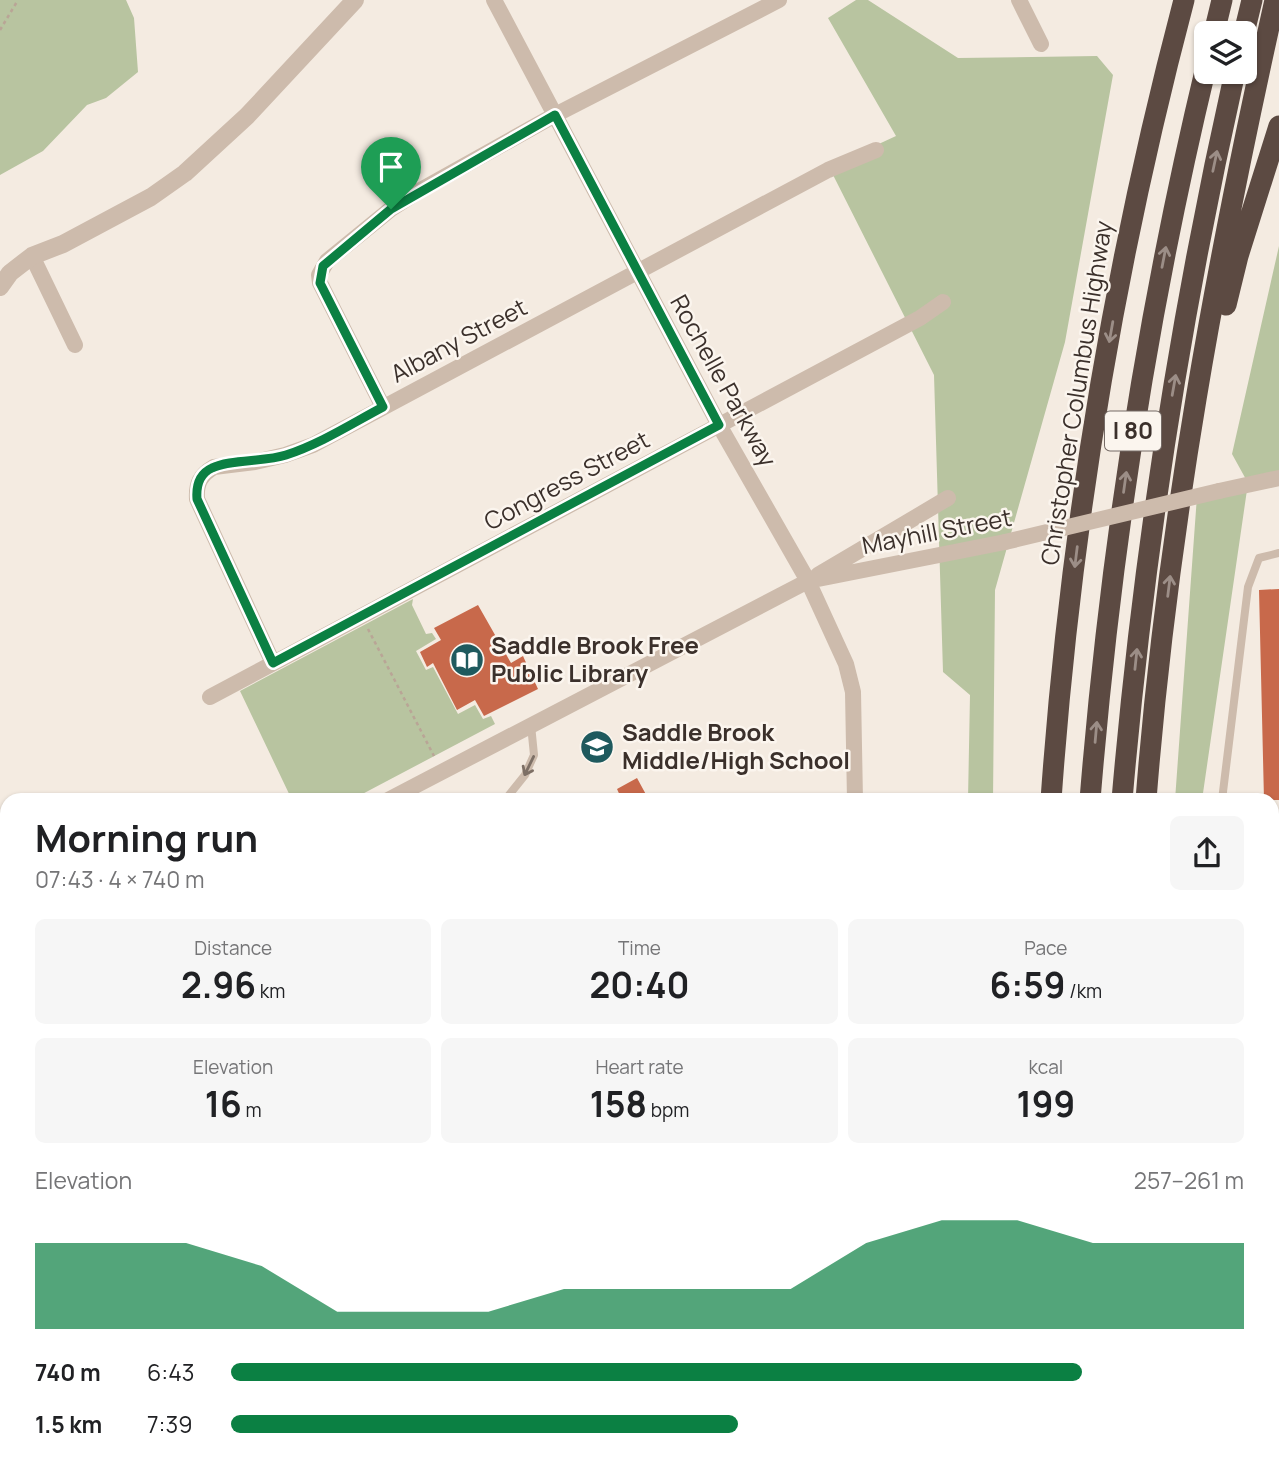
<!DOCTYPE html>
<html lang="en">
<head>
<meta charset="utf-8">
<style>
	:root { --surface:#fff; --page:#f6f6f6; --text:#202124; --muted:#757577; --accent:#0b8043 }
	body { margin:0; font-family:Manrope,sans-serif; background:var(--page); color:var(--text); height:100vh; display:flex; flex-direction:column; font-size:26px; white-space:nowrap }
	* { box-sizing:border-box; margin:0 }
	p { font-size:23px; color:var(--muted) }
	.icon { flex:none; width:38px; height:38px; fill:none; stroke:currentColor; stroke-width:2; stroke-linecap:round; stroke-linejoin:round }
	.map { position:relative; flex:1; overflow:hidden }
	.panel { position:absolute; left:0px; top:793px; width:1279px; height:674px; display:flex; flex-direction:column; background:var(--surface); border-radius:21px 21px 0 0; box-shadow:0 2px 5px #0004 }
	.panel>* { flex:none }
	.buttons { position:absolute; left:1194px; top:21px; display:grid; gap:14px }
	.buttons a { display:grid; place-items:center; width:63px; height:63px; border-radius:10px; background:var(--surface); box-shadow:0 2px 5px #0004; font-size:35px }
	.pin { position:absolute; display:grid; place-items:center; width:60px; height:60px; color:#fff; margin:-72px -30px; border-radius:50% 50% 50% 0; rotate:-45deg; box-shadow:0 0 7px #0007 }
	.pin .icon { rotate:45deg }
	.round { display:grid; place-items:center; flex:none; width:74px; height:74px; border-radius:10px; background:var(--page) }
	.headline { display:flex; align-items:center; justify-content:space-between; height:119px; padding:0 35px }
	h1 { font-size:38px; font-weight:700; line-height:52px }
	.figures { display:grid; grid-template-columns:repeat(3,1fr); gap:10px; height:119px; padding:7px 35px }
	.figures div { display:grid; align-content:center; border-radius:10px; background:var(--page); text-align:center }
	.figures b { font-size:35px; font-weight:700 }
	.figures small { font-size:19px; font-weight:400 }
	.figures p { font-size:19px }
	.chart { height:196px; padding:14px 35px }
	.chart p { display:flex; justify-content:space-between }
	.chart svg { width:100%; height:126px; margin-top:7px; fill:var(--accent); opacity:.7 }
	ul { padding:0 35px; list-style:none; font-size:23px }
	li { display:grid; grid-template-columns:112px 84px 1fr; align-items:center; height:52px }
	li i { height:18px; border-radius:9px; background:var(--accent) }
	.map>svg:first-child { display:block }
</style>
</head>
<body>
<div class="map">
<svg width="1279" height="1466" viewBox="0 0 1279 1466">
	<rect width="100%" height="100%" fill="#f4ebe1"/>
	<!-- green -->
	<path fill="#b8c4a0" d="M0 0H126L134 18 138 72 106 98 87 105 43 151 0 175Z
		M856 0H868L958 58 1097 56 1113 75 1065 342 995 590 993 800H968L970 695 943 672 934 375 829 167 896 136 828 18Z
		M1279 246V476L1248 483 1202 800H1175L1197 496 1248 483 1232 454Z
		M413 599 412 605 426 634 432 633 436 639 416 651 426 670 433 667 458 714 475 705 483 719 491 716 495 724 351 800H292L240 691Z
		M597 1460H993V1466H600Z"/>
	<!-- building -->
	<path fill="#c8694b" d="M1279 589V800H1264L1259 590Z
		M478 605 511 663 523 656 538 689 484 716 475 700 457 710 433 663 427 667 420 652 441 640 434 628Z
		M637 778 649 800H622L617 789Z"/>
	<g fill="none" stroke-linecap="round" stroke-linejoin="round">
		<!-- path -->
		<path stroke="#b9a596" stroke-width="2.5" stroke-dasharray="3.5 3.5" stroke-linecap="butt" d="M0 30 18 0
			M368 629 434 756"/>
		<!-- service -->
		<path stroke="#cdbbac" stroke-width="8" d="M505 800 525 775 534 755 531 725
			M1222 800 1248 587 1259 558 1279 553
			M1272 1212 1279 1211
			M1243 1460V1466"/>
		<!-- minor -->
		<path stroke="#cdbbac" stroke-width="16" d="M494 0 719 425 808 581 846 664 853 692 855 800
			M1019 0 1041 44
			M32 256 75 345
			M383 407 320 283 319 275 327 261 391 209 419 191 555 115 779 0
			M1219 491 1279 478
			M818 575 948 498
			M273 663 197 499C196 484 200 475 214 467L255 462 285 455 313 445 828 170 876 150
			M210 697 920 318 943 302
			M388 800 808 581 1005 542
			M475 1460 479 1466
			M241 1466 253 1460"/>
		<!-- tertiary -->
		<path stroke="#cdbbac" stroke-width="18" d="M0 287 10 273 32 256 63 244 151 197 185 173 247 116 355 0
			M0 830 7 855
			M0 1072 7 1056"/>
		<!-- motorway -->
		<path stroke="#5c4a42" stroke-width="21" d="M1214 33 1222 0
			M1244 33 1252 0
			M1226 305 1238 256 1279 126
			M1051 800C1070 530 1115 261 1184 0
			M1090 800C1110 553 1148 308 1206 67
			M1122 800C1143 555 1181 312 1235 72
			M1146 800C1167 530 1216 264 1275 0
			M1018 1460V1466
			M1044 1460 1045 1466
			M1086 1460V1466
			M1107 1460V1466
			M1144 1460 1145 1466"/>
		<!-- minor-bridge -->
		<path stroke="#cdbbac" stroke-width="16" d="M1005 542 1219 491"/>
	</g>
	<!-- one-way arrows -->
	<defs><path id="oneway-shaft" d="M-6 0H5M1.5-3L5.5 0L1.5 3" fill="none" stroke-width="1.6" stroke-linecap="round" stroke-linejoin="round" transform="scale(1.75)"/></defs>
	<g stroke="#9c8e87">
		<use href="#oneway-shaft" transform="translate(1215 161) rotate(-78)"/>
		<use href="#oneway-shaft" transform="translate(1164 257) rotate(-79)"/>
		<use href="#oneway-shaft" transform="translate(1111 332) rotate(100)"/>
		<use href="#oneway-shaft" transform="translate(1174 385) rotate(-80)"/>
		<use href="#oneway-shaft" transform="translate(1125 482) rotate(-82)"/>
		<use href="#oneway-shaft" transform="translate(1076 557) rotate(97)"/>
		<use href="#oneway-shaft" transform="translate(1169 586) rotate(-83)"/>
		<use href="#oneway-shaft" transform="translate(1136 659) rotate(-84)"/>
		<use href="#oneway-shaft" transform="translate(1096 732) rotate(-85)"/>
	</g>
	<use stroke="#7d6f65" href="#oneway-shaft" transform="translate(529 766) rotate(116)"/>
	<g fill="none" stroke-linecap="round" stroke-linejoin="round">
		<!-- route casing -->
		<g stroke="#fff" stroke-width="14">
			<path id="route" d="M555 115 719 425 273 663 197 499C196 486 199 474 212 468 229 459 265 462 286 455 320 444 351 424 383 407L320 283 323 266 391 209Z"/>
		</g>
		<!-- route -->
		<use href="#route" stroke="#0b8043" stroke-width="9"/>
	</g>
	<!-- icons -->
	<defs>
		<g id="library-disc" transform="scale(1.75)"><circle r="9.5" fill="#1f5a5e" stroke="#fbf5ee"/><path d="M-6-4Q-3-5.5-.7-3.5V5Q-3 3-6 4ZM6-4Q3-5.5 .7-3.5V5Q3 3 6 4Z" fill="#fff"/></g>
		<g id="school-disc" transform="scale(1.75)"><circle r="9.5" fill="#1f5a5e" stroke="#fbf5ee"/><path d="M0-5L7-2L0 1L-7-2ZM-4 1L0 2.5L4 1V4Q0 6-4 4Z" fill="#fff"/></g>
	</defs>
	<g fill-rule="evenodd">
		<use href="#library-disc" x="467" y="660"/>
		<use href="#school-disc" x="597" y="747"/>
	</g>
	<g text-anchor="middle" stroke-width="5" stroke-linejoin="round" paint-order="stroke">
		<!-- shield labels -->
		<rect fill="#fbf5ee" stroke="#756b66" stroke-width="2" x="1105" y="411.5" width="56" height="39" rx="5"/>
		<g font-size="23" font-weight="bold" fill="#3b302b">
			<text x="1133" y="439">I 80</text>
		</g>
		<!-- street labels -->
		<g font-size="24" fill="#3b302b" stroke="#fbf5ee">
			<text transform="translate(459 341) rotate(-28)" y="8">Albany Street</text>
			<text transform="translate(723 381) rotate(61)" y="8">Rochelle Parkway</text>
			<text transform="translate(1077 393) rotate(-81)" y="8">Christopher Columbus Highway</text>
			<text transform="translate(567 481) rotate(-28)" y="8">Congress Street</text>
			<text transform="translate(937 532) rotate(-11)" y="8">Mayhill Street</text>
		</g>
		<!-- poi labels -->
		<g font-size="24" font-weight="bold" fill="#3b302b" stroke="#fbf5ee" text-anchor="start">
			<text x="491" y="654">Saddle Brook Free<tspan x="491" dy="28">Public Library</tspan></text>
			<text x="622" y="741">Saddle Brook<tspan x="622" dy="28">Middle/High School</tspan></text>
		</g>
	</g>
</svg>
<div class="buttons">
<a><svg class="icon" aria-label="layers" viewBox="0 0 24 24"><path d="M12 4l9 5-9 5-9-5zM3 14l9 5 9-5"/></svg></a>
</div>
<div class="pin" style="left:391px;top:209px;background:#1e9e55"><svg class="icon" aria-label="arrive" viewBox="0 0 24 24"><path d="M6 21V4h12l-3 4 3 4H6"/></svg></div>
<section class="panel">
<div class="headline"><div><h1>Morning run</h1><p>07:43 · 4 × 740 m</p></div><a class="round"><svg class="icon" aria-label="share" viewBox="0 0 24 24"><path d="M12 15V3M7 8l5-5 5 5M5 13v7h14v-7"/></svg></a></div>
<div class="figures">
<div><p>Distance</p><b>2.96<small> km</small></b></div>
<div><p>Time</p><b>20:40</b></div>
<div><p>Pace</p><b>6:59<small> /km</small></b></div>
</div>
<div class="figures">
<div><p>Elevation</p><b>16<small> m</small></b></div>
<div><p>Heart rate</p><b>158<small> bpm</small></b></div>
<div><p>kcal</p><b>199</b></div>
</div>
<div class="chart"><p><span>Elevation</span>257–261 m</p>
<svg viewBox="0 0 160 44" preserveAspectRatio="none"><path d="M0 44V14L10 14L20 14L30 22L40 38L50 38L60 38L70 30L80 30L90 30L100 30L110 14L120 6L130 6L140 14L150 14L160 14V44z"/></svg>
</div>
<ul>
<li><b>740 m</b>6:43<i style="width:84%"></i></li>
<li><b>1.5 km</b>7:39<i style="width:50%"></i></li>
</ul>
</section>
</div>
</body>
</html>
